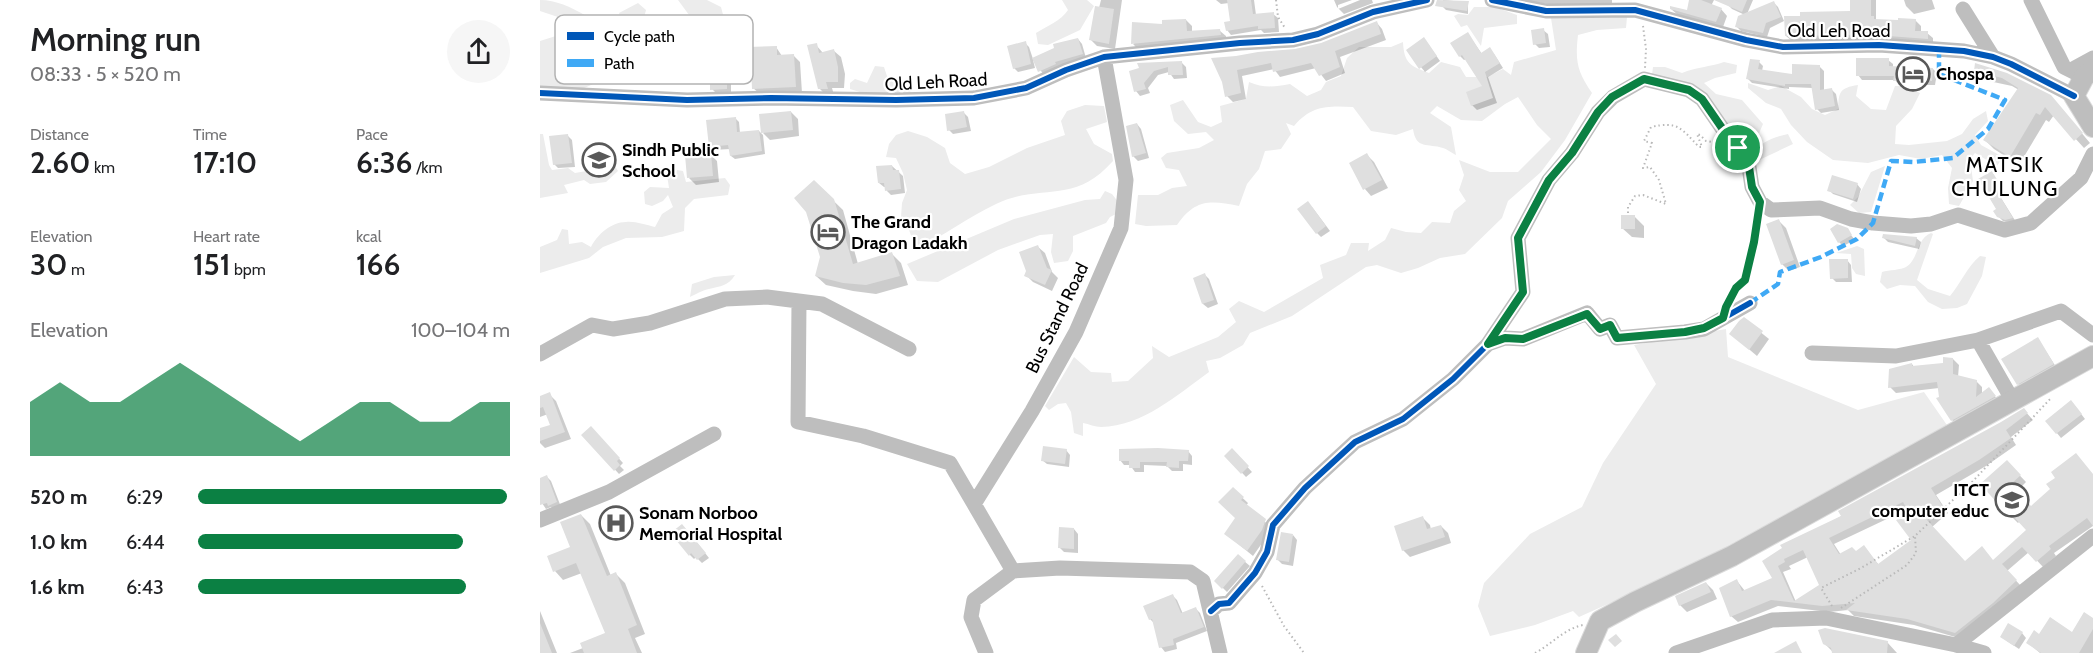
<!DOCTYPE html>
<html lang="en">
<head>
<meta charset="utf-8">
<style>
	:root { --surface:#fff; --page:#f6f6f6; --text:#202124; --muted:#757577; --accent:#0b8043 }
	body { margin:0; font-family:Cabin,sans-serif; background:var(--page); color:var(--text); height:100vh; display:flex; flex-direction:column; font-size:22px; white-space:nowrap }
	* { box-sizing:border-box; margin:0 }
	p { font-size:20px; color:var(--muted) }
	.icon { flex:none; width:33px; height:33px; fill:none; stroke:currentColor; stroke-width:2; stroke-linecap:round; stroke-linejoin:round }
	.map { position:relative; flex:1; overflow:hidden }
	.side { display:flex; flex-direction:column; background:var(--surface); width:540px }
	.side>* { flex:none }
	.pin { position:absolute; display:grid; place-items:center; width:51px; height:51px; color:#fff; margin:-26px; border:3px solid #fff; border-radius:50%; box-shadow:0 2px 6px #0007 }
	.round { display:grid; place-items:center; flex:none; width:63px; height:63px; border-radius:32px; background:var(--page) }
	.headline { display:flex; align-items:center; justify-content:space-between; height:102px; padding:0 30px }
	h1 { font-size:33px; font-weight:600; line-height:45px }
	.figures { display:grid; grid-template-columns:repeat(3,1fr); gap:9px; height:102px; padding:6px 30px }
	.figures div { display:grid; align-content:center }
	.figures b { font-size:30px; font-weight:600 }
	.figures small { font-size:16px; font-weight:400 }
	.figures p { font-size:16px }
	.chart { height:168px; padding:12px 30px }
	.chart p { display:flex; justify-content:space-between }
	.chart svg { width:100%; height:108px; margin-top:6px; fill:var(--accent); opacity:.7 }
	ul { padding:0 30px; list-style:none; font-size:20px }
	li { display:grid; grid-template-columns:96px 72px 1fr; align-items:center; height:45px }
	li i { height:15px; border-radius:8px; background:var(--accent) }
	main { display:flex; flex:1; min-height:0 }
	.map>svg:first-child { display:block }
</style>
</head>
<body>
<main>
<section class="side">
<div class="headline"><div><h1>Morning run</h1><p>08:33 · 5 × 520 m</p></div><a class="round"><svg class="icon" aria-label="share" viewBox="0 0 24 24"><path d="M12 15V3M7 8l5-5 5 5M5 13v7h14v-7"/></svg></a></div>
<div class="figures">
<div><p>Distance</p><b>2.60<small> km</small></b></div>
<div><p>Time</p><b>17:10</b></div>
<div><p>Pace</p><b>6:36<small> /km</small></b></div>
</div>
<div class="figures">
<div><p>Elevation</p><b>30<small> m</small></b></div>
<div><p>Heart rate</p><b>151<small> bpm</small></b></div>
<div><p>kcal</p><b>166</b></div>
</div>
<div class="chart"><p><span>Elevation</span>100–104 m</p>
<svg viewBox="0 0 160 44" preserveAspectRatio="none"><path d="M0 44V22L10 14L20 22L30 22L40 14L50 6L60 14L70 22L80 30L90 38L100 30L110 22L120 22L130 30L140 30L150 22L160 22V44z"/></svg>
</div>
<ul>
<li><b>520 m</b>6:29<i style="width:99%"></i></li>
<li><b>1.0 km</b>6:44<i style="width:85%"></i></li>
<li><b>1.6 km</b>6:43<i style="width:86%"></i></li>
</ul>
</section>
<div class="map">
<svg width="1553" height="653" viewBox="0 0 1553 653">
	<rect width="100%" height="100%" fill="#fff"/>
	<!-- green -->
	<path fill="#ececec" d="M0 0C32 0 59 28 88 38L79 13 98 3 106 10 100 33 107 50 102 62 89 56 85 70 42 89 0 86V41L19 35 30 27 21 18 0 11Z
		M138 0H167L181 7 186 26 180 42 176 39 162 45 167 54 161 58 156 49 152 61 145 60C141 45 144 34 137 20L147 22 152 19Z
		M522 0H547L554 6 540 30 508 45 498 44 496 33C507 26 521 21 528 10Z
		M934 7H955L977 15V24L944 28 941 46 927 25 921 27 914 16 918 14 928 15Z
		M1087 17 1086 28 1057 30 1038 35C1035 61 1037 71 1052 93L1025 140 1001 172 968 201 962 218 925 254 900 258 878 268 861 273 837 265 826 267 752 316 710 333 703 345 680 358 666 361 669 372C637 395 603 426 561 427 555 427 549 424 543 423V436L534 433 531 412 526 403 518 404 509 410 505 406 534 357 551 372 571 373 572 382 588 381 613 358 612 346 629 357 678 337 696 322 689 309 699 301 724 312 783 278 780 265 806 255 811 243H829L828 251 845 240 851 228 866 232 881 233 892 222 910 223 914 211 926 201 919 190 924 175 919 160 950 172H978L1011 139 997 125 978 97 965 104 942 121 921 120 897 106 890 113 911 127 916 155C912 153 907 149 903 148 888 143 876 150 873 129L856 135 831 131 813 107C788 106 772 105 754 126L746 123 751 134 741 149 725 151 719 169 707 184 699 206C670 200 655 199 637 225L606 226 595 224 598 195H618L632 188 647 186 639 170 626 168 621 158 627 153 659 148 674 140 666 132 648 134 634 121 630 105 643 100 658 122 671 127 682 122 680 106 706 99 709 82C723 88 734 87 750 84L767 96 781 90 786 82 801 76 807 58 819 47H851L863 42C864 63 870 66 889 73L901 62 920 67 926 77H947L963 69 971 75 974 62 1016 50 1011 18Z
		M1184 62 1197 65 1196 73 1175 78 1164 83 1176 94 1202 100 1223 124 1217 138 1206 145 1189 129 1173 108 1112 75 1113 67H1125L1142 73C1156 67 1170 67 1184 62Z
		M335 66 344 67 348 79 370 91 373 96 329 95 310 89V83L315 79 327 83Z
		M1208 83 1228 90 1241 86 1261 97 1272 109 1285 115 1298 109C1299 92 1299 88 1318 85L1316 96 1331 109 1346 110 1355 86H1366L1380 93 1372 109 1356 126 1355 144 1369 145 1407 141 1422 134 1433 119 1446 111 1448 121 1435 135 1441 145 1463 157 1457 166 1435 153 1430 159 1433 181 1419 206 1409 204 1408 188 1412 168 1402 155 1381 159 1359 155 1328 163 1293 160 1267 142 1251 125 1241 109 1226 103 1208 88Z
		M545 105 564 106 567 122 546 129 554 144 572 154 573 161C533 206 503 182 456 204 428 217 404 236 376 249L369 230 361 217 362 203 367 190 363 173 356 158 346 157 349 144 356 135 368 131 387 137 405 148 410 163 425 174 449 167 487 148 525 135 521 121 527 111Z
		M0 134H3L9 165 12 170 28 168 35 173 75 166 78 171 66 182 50 184 44 180 24 185 28 193 0 198Z
		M1248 134 1253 144 1217 161 1213 155C1220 141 1234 137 1248 134Z
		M1345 166 1331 212 1319 213 1310 205 1318 197 1331 172Z
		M137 170 143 171 146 182 185 178 190 185 188 195 154 199 145 208 144 231 122 237 86 238 63 247 49 258 0 273V247L17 240 22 229 28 230 29 244 42 242 51 247C57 235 71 222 86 222 95 221 106 225 115 227L122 214 133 207 128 195 123 201 112 206 105 204 104 192 110 187 129 188 127 175 135 174Z
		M565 191 572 194 579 203 576 214 570 217 566 223 533 236V251L528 261 514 263 511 252 513 234 500 235 458 250 398 282 377 281 367 264 474 219 545 200 560 199Z
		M1391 233 1393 234 1377 280 1388 289 1410 296C1421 283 1427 267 1440 256L1446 257 1442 276 1427 304 1417 308 1402 309 1388 302 1375 286 1360 285 1347 289 1340 282 1342 272C1349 270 1361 270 1366 267 1379 259 1376 239 1391 233Z
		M1317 246 1324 249 1325 276 1316 274 1312 268 1311 254 1296 253Z
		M195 275C188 286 181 286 169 289 163 290 156 294 150 297L152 284 174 277Z
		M1186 329 1188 357 1318 410 1384 392 1409 428 1186 551 1039 617 1033 611 995 625 950 636 938 606 944 583 990 534 1042 507 1063 463 1116 384 1094 345Z"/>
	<!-- shadow -->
	<path fill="#0003" fill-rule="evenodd" d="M561 0H582L575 49 557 46 551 40Z
		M676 0H714L716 15 733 14 738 18 739 32 724 33 721 30 691 35 687 30 692 23 689 3 681 4Z
		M794 0H812L798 5V9L820 0H832L833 3 804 14 797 7Z
		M903 0 924 2 928 6V14L906 10 902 6Z
		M985 0H1072V4L1012 5Z
		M1151 0H1174L1171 6 1181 9 1187 16 1183 27 1138 15 1131 9 1148 12Z
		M1190 0H1213L1207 14 1234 3 1238 7 1244 21 1230 28 1227 37 1201 31 1196 26 1205 15 1192 9 1188 5Z
		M1312 0H1336V20H1375L1381 26V32L1387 33 1393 38V44L1252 41 1246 36 1312 13Z
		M1364 0H1392L1395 9 1374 14 1366 6Z
		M646 20 652 26V32L680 31 686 36V40L598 49 593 44 623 25Z
		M837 23 842 29 846 40 800 57 805 73 786 81 776 68 740 77 734 69 702 76 706 99 693 102 687 96 684 82 673 60 756 51 782 45Z
		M1003 30 1008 34 1010 47 999 48 995 44Z
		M206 34 212 40V48L236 47 242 56 253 55 260 62 262 93 220 94 213 88V73H197L191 66Z
		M928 34 942 54H954L963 68 948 77 957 103 937 110 932 105 944 87 926 59 924 60 920 56Z
		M538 39 542 44 546 58 504 75 493 60 495 68 478 72 474 68 485 43 489 47 493 59Z
		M888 44 900 61 885 72 868 51Z
		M276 45 283 53 294 51 301 57 305 74 304 88H292L294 95H286L279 88Z
		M1348 60 1353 64V68L1393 69 1397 73 1395 85H1359L1355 80H1322L1318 75Z
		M641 62 646 67 647 78 634 79 629 72 618 75 608 88 610 93 600 96 596 91 591 72Z
		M1219 62 1223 66 1222 71 1253 76 1279 66 1284 71V91L1291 89 1296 94 1299 110 1281 113 1277 109 1273 88 1249 87V89L1212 83 1208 79Z
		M1437 65 1519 106 1550 143 1544 148 1514 115 1509 122 1506 120 1479 165 1454 149 1445 140 1479 90 1472 86 1444 80 1435 71Z
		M187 76 191 80V93H176L172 89Z
		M251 112 258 119 259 136 230 140 223 133Z
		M424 113 428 117 431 131 413 134 409 130Z
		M195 118 199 122 200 133 219 131 223 135 225 154 195 159 191 156 190 149 174 150 171 147Z
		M597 124 601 129 609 158 598 161 593 156Z
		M28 136 32 140 35 167 18 168 14 164Z
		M170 154 177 161 179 182 156 185 149 178Z
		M827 155 834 162 848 188 831 196 825 189 811 164Z
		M352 166 363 176 365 193 351 195 347 191 346 187H344L339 183Z
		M1451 172 1466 194 1461 198 1476 222 1471 224 1463 221 1458 216Z
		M274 182 303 210 318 264 352 254 361 263 368 285 336 294 313 291 286 285 276 276 282 257Z
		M1317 184 1321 189 1317 202 1293 194 1289 190Z
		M772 207 790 231 781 237 777 233Z
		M1094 216 1104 226V238L1092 237 1082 228Z
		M1239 221 1246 228 1260 267 1249 271 1242 264Z
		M1307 230 1315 240 1303 246 1299 242Z
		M1344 238H1376L1381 242 1379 249 1348 242Z
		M498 247 505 253 512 272 518 278 512 291 493 282 486 275Z
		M1307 260 1311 265 1312 282H1296L1292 278Z
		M665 275 669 279 678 304 668 308 663 304Z
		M1204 319 1229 339 1217 356 1191 334Z
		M1498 339 1518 370 1483 389 1478 384Z
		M1413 359 1419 365 1418 377 1436 381 1442 387V395H1454L1460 403 1418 426 1412 420 1401 398 1399 388 1356 393 1350 387 1372 364 1374 367 1405 364Z
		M9 394 16 401 31 439 5 448 0 443V430L12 426 8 414 0 417V397Z
		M1535 406 1545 419 1521 438 1507 421Z
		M1484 410 1493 420 1471 437 1476 445 1446 466 1396 495 1408 513 1392 527 1425 563 1454 561 1488 530 1480 521 1478 523 1472 517 1467 462 1486 482 1477 491 1491 507 1553 475V526L1514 553 1516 556 1503 567 1489 552 1467 571 1482 587 1422 639 1374 625 1314 616 1308 610 1289 612 1238 606 1198 622 1191 616 1197 581 1205 591 1234 578 1224 561ZM1368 509 1371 514 1374 541 1339 565 1324 547 1316 553 1301 555 1294 544ZM1268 557 1281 586 1256 602 1243 572 1251 569 1249 566Z
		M51 428 83 463 80 466 84 470 79 474 43 435Z
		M526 450 530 455 529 467 507 464 502 460Z
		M692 450 712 472 706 477 686 456Z
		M648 451 652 456V465L643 464V471H632L627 466 604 465V472H595L590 465H584L580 460Z
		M7 477 11 481 21 507 14 510 11 507 6 509 0 500V479Z
		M693 489 708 503 706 506 730 526 727 536 713 556 686 534 697 518Z
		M41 515 50 524 71 576 76 574 85 583 105 634 95 638 102 653H30L43 648 66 634 42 573 23 580 15 571 32 548Z
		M883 518 890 525 891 530 901 526 908 533 911 543 870 557 863 550Z
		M534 529 538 534V553L524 552 520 548Z
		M147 530 169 558 162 563 156 557 154 559 150 555Z
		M753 535 757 540 753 566 742 564 738 560Z
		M698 556 710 566 687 592 676 581Z
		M1166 583 1173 590 1177 599 1147 612 1140 605Z
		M632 595 637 600 643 614 656 609 660 613 667 631 636 643 637 649 625 652 621 647 615 624 610 619Z
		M0 611 17 653H0Z
		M1553 620V653H1500L1487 642 1499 636 1532 634Z
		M1482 633 1486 638 1479 649 1467 641Z
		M1347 642 1357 653H1294L1284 643Z"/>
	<!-- building -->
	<path fill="#dfdfdf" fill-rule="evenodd" d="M687 0H711L713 14 734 12 735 28 718 29V26L686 31 684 22 690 21Z
		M897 0 929 1 927 11 895 6Z
		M1149 0H1161L1182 8 1176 22 1130 9V6L1147 10Z
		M1174 0H1207L1202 12Z
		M1310 0H1331V16H1334V19L1358 20V18L1376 19 1375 31H1388V39L1335 35 1245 36 1244 16H1260V12L1310 11Z
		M1234 1 1241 17 1226 23 1223 33 1195 27 1198 16Z
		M555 6 574 9 569 44 549 40Z
		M646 19 647 31 680 29 681 35 591 44 592 22 622 24V20Z
		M837 21 841 34 795 51 800 67 779 76 771 63 733 72 731 63 697 70 701 93 685 97 682 82 671 58 696 56 718 52 755 49 781 43Z
		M1004 28 1006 43 993 45 991 30Z
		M189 32H207V47L237 46V55L254 54 256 87 212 89 211 67H189Z
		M928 32 941 53 950 47 960 63 945 72 953 98 931 106 926 92 942 86 922 55 919 57 910 43Z
		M884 37 897 56 879 69 866 50Z
		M538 38 543 54 515 62 516 64 498 72 492 58 514 48 513 44Z
		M486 41 491 64 473 69 467 46Z
		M277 43 279 53 294 49 298 67V82H286L288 89H278L267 45Z
		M1316 58H1349V66L1393 68 1392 81H1353L1354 76H1316Z
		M1210 59 1220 60 1218 69 1252 74V64L1280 65V90L1292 88 1295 106 1275 110 1271 84H1245V86L1206 79Z
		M642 61 643 75H628V67L614 71 604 83 606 89 594 92 589 71 599 68 597 63Z
		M1435 63 1467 73 1511 95 1543 133 1534 141 1505 107 1500 115 1496 113 1470 157 1443 140 1478 88 1462 78 1434 71Z
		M170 74H187V89L170 90Z
		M251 111 253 130 221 133 219 114Z
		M424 111 427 127 407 131 405 114Z
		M196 117 197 132 219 130 222 151 190 156 188 145 169 147 166 120Z
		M597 123 606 153 592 157 586 126Z
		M28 134 32 163 13 165 9 136Z
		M171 153 173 176 147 178 145 155Z
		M827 153 842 180 823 190 809 163Z
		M352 165 353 170H359L361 189 345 191 344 183H338L336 166Z
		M1452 171 1463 190 1458 193 1473 218 1465 220 1457 217 1453 211 1456 209 1438 179Z
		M1292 175 1318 183 1313 199 1287 191Z
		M274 180 294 199 313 264 352 252 360 276 326 285 303 283 275 276 280 257 266 212 254 198Z
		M768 201 786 226 776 234 757 209Z
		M1081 215H1095V229H1081Z
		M1239 219 1254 260 1241 265 1226 224Z
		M1297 224 1308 228 1312 235 1298 243 1290 229Z
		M1343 234 1377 237 1375 246 1342 238Z
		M498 245 507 268 512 270 505 285 484 276 486 271 479 252Z
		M1289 259H1308V278L1290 279Z
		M665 273 674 300 662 304 653 278Z
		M1204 317 1223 331 1209 350 1189 334 1199 321Z
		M1498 337 1514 364 1477 385 1461 359Z
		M1403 357 1413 358V374L1437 380 1436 397 1449 387 1456 396 1411 421 1396 398 1399 397 1397 382 1348 388 1349 369 1372 363V366L1403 363Z
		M10 392 25 432 0 441V428L10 425 3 407 0 408V396Z
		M1531 400 1542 414 1516 434 1505 421Z
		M1484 408 1488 413 1466 430 1471 438 1439 460 1391 488 1403 507 1387 520 1425 561 1442 546 1453 560 1486 530 1473 516 1471 518 1440 484 1467 460 1481 475 1471 484 1491 506 1510 489 1506 484 1515 478 1511 472 1536 453 1553 474V526L1547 518 1509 546 1511 549 1496 562 1482 547 1462 564 1477 580 1453 603 1415 633 1367 619 1306 610 1315 603 1282 606 1231 600 1190 617 1179 588 1197 579 1202 591 1232 578 1222 561 1242 548 1240 545 1301 516 1298 511 1461 422ZM1363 502 1369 513 1356 520 1371 540 1338 564 1324 545 1316 551 1312 547 1299 554 1289 538ZM1263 550 1279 585 1254 601 1238 566 1245 562 1244 559Z
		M51 426 80 458 77 461 80 465 74 471 41 435Z
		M503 446 527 449 525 464 501 461Z
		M618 448 649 450 648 461H639V468L626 467 627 462H600V468H589V461H579V449Z
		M692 448 709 466 701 474 684 456Z
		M7 475 17 502 8 506 7 503 0 505V478Z
		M693 487 704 497 701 500 726 519 722 530 707 551 684 534 695 518 678 502Z
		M41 514 67 576 76 572 97 625 88 629 97 653H44L40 643 65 633 36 563 13 572 7 556 30 547 20 522Z
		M883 516 887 529 901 525 905 537 862 551 854 526Z
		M142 524 166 553 157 560 151 553 149 556 136 540 139 537 133 531Z
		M519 527 534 528V549L518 548Z
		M741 532 753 534 749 562 736 560Z
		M698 554 706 561 682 589 674 581Z
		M1166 582 1171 592 1139 606 1135 596Z
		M633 594 641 613 656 607 664 627 633 639 634 645 619 648 612 619 609 620 603 606Z
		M1544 612 1553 618V629L1539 653H1501L1486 643 1494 630 1499 634 1510 617 1532 632Z
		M0 623 12 653H0Z
		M1468 623 1483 632 1474 646 1460 637Z
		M1285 628 1348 641 1347 653H1292L1291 648 1283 644 1278 630Z
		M1076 634 1082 641 1075 647 1068 640Z
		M1256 641 1262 653H1234Z"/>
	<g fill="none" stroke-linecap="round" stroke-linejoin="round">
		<!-- major casing -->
		<g stroke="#dbdbdb" stroke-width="22">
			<path id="major" d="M1553 69 1544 77 1534 96 1553 127
				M1046 653 1060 621 1095 602 1192 556 1553 356"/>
		</g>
		<!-- path -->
		<path stroke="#b9b9b9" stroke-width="2" stroke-dasharray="1.5 3" stroke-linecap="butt" d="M736 0 738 17 745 28
			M1103 26 1106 49 1105 68
			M1088 213V207L1095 196 1103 195 1126 204 1119 180 1110 167 1103 168 1112 143 1104 141 1111 127C1138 121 1141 128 1159 147H1162L1157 134 1160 135 1166 141 1178 143
			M1192 298 1196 288 1205 280 1218 217
			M722 586 744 626 764 653
			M1292 606 1281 588 1321 568 1375 536
			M1301 608 1367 565 1376 553 1375 536 1433 481 1512 397
			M995 653C1012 644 1024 629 1043 625"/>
		<!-- minor -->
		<path stroke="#bebebe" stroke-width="15" d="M952 0 1006 11 1095 10 1206 40 1243 47 1339 45 1424 51 1453 57 1471 64 1534 96
			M1491 0 1524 67 1544 77
			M1423 9 1453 57
			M1531 70 1553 58
			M0 93 147 100 231 98 356 100 434 98 486 88 526 70 564 57 700 43 753 40 778 34 833 12 887 0
			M259 301 258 422 323 436 410 463 434 504
			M1438 340 1473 401
			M948 344 983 292 978 238 1009 180 1032 153 1058 112 1073 97 1104 79 1149 90 1162 99 1182 128 1198 148 1209 167 1212 187 1220 202 1231 210 1280 208 1311 219 1333 223 1371 226 1391 224 1418 215 1465 230 1491 223 1541 178 1553 154
			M1272 353 1356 356 1438 340 1521 311 1553 335
			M0 354 52 325 73 329 110 323 185 299 227 297 282 304 369 349
			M0 520 69 492 174 434
			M473 571 434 504 492 411 536 332 581 228 586 180 564 57
			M671 611 679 604 689 603 715 573 727 552 733 525 765 488 815 442 863 419 913 379 948 344 965 338 983 339 1047 313 1060 329 1070 325 1077 338 1145 332 1164 329 1210 303
			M1416 645 1553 536
			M446 653 431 617 434 600 473 571 520 568 650 572 663 581 680 653
			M1136 653 1232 620 1286 618 1416 645 1444 653"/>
		<!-- major -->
		<use href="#major" stroke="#bebebe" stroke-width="20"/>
		<!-- quiet -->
		<path stroke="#3fa9f5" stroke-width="4.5" stroke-dasharray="9 4.5" stroke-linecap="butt" d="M1210 303 1238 284 1240 272 1281 257 1317 239 1333 223 1351 161 1373 162 1413 158 1448 129 1465 100 1399 74V49"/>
		<!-- cycleway casing -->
		<g stroke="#fff" stroke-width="10">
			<path id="cycleway" d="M952 0 1006 11 1095 10 1206 40 1243 47 1339 45 1424 51 1453 57 1471 64 1534 96
				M0 93 147 100 231 98 356 100 434 98 486 88 526 70 564 57 700 43 753 40 778 34 833 12 887 0
				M671 611 679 604 689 603 715 573 727 552 733 525 765 488 815 442 863 419 913 379 948 344 965 338 983 339 1047 313 1060 329 1070 325 1077 338 1145 332 1164 329 1210 303"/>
		</g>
		<!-- cycleway -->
		<use href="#cycleway" stroke="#0057b8" stroke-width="6"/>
	</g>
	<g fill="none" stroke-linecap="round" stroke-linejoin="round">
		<!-- route casing -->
		<g stroke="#fff" stroke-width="12">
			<path id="route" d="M1104 79 1149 90 1162 99 1182 128 1198 148 1209 167 1212 187 1220 202 1214 242 1205 280 1196 288 1186 307 1183 318 1164 328 1145 332 1077 338 1070 325 1060 329 1047 314 983 339 965 338 948 344 983 292 978 238 1009 180 1032 153 1058 112 1072 97Z"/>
		</g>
		<!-- route -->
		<use href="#route" stroke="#0b8043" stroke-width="8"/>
	</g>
	<!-- icons -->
	<defs>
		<g id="hotel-ring" transform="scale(1.725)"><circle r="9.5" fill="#fff" stroke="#595959" stroke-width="1.5"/><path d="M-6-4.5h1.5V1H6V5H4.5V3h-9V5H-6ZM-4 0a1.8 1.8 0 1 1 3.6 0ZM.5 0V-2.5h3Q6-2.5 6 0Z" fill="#595959"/></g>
		<g id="school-ring" transform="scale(1.725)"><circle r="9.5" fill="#fff" stroke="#595959" stroke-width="1.5"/><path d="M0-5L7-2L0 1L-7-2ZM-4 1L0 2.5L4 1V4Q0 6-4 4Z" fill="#595959"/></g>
		<g id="hospital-ring" transform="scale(1.725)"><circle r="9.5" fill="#fff" stroke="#595959" stroke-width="1.5"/><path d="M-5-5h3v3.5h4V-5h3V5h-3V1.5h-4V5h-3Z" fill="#595959"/></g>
	</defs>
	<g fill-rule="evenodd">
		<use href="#hotel-ring" x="1373" y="74"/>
		<use href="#school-ring" x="59" y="160"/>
		<use href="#hotel-ring" x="288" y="232"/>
		<use href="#school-ring" x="1472" y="500"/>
		<use href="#hospital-ring" x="76" y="523"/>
	</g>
	<g text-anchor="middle" stroke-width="4.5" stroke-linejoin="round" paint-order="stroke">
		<!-- street labels -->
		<g font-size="18" fill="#000" stroke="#fff">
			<text x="1299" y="37">Old Leh Road</text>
			<text transform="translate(396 82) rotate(-3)" y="6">Old Leh Road</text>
			<text transform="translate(517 318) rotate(-64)" y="6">Bus Stand Road</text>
		</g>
		<!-- poi labels -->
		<g font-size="18" font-weight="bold" fill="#000" stroke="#fff" text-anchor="start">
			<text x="1396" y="80">Chospa</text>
			<text x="82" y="156">Sindh Public<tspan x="82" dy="21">School</tspan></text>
			<text x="311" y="228">The Grand<tspan x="311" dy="21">Dragon Ladakh</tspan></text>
			<text x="1449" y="496" text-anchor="end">ITCT<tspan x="1449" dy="21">computer educ</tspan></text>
			<text x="99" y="519">Sonam Norboo<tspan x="99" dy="21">Memorial Hospital</tspan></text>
		</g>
		<!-- quarter labels -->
		<g font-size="21" letter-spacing="1.5" fill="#000" stroke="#fff">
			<text x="1465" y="172">MATSIK<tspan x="1465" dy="24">CHULUNG</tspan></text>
		</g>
	</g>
	<!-- legend -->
	<rect x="15" y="15" width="198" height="69" rx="9" fill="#fff" stroke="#b2b2b2" stroke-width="1.5"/>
	<rect x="27" y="32" width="27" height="8" fill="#0057b8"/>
	<rect x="27" y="59" width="27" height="8" fill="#3fa9f5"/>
	<g font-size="16" fill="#000">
		<text x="64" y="42">Cycle path</text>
		<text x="64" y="69">Path</text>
	</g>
</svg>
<div class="pin" style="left:1198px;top:148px;background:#1e9e55"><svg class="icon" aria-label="arrive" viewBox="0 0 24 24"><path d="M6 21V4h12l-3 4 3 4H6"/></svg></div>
</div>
</main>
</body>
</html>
